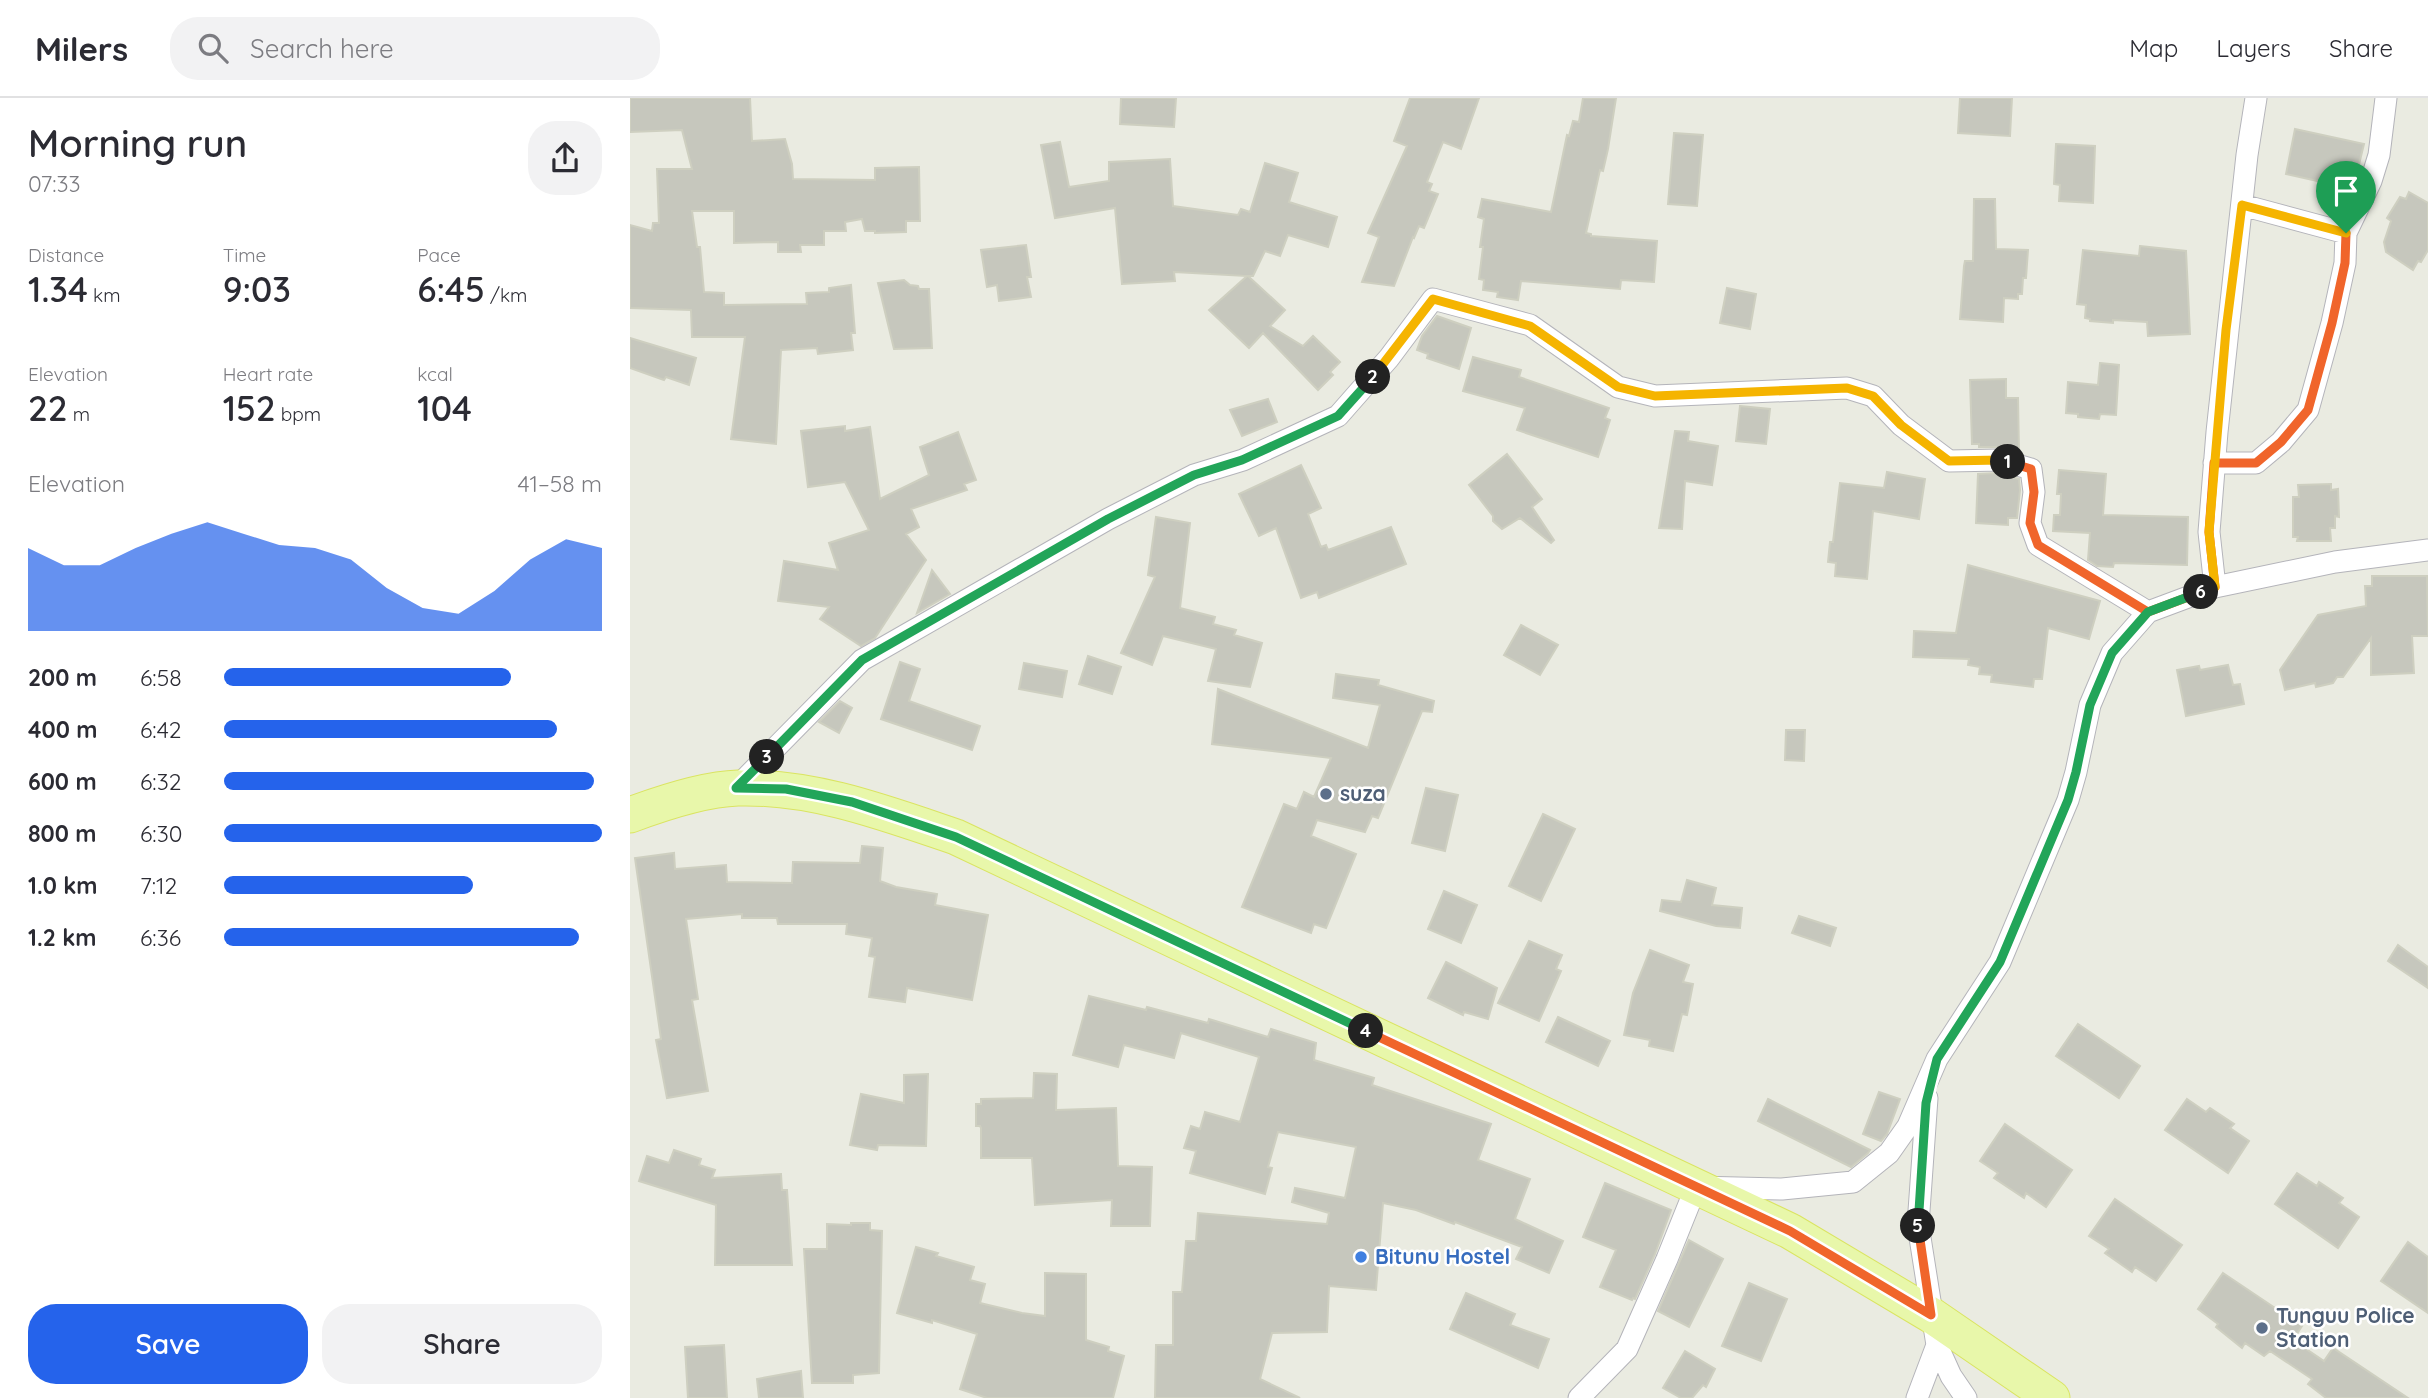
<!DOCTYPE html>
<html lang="en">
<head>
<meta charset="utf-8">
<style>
	:root { --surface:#fff; --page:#f2f2f3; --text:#2b2b33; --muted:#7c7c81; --line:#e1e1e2; --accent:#2563eb }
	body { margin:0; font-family:Quicksand,sans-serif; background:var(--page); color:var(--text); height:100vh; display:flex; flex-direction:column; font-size:26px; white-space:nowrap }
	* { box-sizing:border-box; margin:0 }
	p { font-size:23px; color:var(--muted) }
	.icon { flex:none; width:38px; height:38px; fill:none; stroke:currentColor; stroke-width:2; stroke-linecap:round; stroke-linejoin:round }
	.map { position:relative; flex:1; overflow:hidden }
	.sheet { display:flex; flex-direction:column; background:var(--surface); width:630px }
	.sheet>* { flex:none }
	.pin { position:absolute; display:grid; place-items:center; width:60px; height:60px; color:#fff; margin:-72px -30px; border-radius:50% 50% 50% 0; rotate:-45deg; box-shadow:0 0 7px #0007 }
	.pin .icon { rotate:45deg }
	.km { position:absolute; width:35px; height:35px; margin:-18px; border-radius:50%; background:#222; color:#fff; font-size:19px; line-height:35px; text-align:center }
	.round { display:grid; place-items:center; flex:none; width:74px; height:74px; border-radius:28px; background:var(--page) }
	.headline { display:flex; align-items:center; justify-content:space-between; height:119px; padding:0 28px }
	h1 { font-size:38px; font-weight:600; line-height:52px }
	.stats { display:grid; grid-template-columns:repeat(3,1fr); gap:10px; height:119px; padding:7px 28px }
	.stats div { display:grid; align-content:center }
	.stats b { font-size:35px; font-weight:600 }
	.stats small { font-size:19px; font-weight:400 }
	.stats p { font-size:19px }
	.chart { height:196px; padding:14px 28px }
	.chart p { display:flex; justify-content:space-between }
	.chart svg { width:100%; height:126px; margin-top:7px; fill:var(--accent); opacity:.7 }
	.action { display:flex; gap:14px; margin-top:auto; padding:14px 28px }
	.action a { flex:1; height:80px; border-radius:28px; background:var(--accent); color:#fff; font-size:28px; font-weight:600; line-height:80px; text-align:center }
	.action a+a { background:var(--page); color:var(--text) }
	ul { padding:0 28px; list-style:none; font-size:23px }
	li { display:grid; grid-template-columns:112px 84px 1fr; align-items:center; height:52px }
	li i { height:18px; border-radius:9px; background:var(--accent) }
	header { display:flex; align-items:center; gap:42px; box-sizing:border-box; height:98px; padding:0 35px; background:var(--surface); border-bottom:2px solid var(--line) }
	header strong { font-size:33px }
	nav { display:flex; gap:38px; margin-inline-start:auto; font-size:24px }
	.search { width:490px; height:63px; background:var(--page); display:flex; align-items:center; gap:18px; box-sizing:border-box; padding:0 24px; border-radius:28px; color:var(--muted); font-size:26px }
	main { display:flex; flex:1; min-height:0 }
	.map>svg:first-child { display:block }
</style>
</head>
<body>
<header>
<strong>Milers</strong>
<div class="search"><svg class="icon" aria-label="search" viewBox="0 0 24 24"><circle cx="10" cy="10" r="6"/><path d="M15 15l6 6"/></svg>Search here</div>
<nav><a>Map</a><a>Layers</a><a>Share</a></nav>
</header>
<main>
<section class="sheet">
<div class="headline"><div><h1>Morning run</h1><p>07:33</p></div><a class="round"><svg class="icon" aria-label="share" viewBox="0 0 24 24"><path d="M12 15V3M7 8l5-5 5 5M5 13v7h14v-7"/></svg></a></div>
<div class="stats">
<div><p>Distance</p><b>1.34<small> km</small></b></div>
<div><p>Time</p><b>9:03</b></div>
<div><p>Pace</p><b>6:45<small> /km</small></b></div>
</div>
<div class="stats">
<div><p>Elevation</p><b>22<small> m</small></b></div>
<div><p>Heart rate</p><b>152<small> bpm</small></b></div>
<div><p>kcal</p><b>104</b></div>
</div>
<div class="chart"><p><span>Elevation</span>41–58 m</p>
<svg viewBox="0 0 160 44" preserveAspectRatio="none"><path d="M0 44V15L10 21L20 21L30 15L40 10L50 6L60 10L70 14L80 15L90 19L100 29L110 36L120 38L130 30L140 19L150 12L160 15V44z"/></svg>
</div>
<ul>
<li><b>200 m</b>6:58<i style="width:76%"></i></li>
<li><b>400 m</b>6:42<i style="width:88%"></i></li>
<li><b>600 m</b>6:32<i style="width:98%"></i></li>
<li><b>800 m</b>6:30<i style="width:100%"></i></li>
<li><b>1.0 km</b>7:12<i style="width:66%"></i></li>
<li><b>1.2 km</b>6:36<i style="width:94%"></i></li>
</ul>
<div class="action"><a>Save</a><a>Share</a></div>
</section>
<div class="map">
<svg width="1798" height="1300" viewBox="0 0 1798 1300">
	<rect width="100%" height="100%" fill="#eaebe1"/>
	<!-- building -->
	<path fill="#c6c7bd" stroke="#cecfc0" stroke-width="2" d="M0 0H120L122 43 155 41 162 66 163 81 245 82V70L289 69 290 123H276V134L245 135V133H235L232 121 215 124 216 133H194V147H170L171 154H148V144L104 145V113H62L67 149H70L74 194 94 195V207L177 206 176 195 199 194V190L221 187 225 235H221L223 252 188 256 187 250 151 252 146 346 101 341 115 239H62L61 212 0 210V127L22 133 23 125H29L27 71H62L52 32 0 34Z
		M491 0H546L544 29 490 26Z
		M780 0H849L831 51 813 44 797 84 802 86 799 93 808 96 794 130 789 128 784 140 783 139 764 188 732 184 749 139 738 135 777 48 764 43Z
		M953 0H986L978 51 973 73 970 72 956 135 961 136V138L1027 143 1024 184 991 182 990 191 891 183 888 202 867 199 868 194 853 192 854 182 849 181 853 149H850L854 121 848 119 852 101 921 114 937 37 939 38 943 23 949 24Z
		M1330 0H1382L1380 38 1328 35Z
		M1665 31 1734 46 1723 91 1656 76Z
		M1044 35 1073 37 1067 108 1038 106Z
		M430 44 439 89 479 83V64L540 61 543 108 608 117 611 111 620 114 635 65 668 75 659 104 707 119 698 149 658 137 650 158 635 153 623 178H618L655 212 640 228 673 248 683 238 710 264 700 274 703 277 688 292 633 235 619 250 579 212 617 178 544 174 545 183 492 186 485 110 425 120 411 47Z
		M1426 46 1465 48 1463 105 1429 103 1430 87 1424 86Z
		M1779 94 1798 105V152L1791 164 1788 163 1783 172 1756 154 1754 144 1761 123 1757 120 1770 99 1776 101Z
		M1344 101H1365L1366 151 1398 152 1396 180H1393L1392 196H1388V201L1374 200 1373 224 1330 221 1334 168 1335 163H1343Z
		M396 147 401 179H397L401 199 369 203 367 187 357 189 351 152Z
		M1510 148 1556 153 1560 236 1518 238 1517 224 1483 222V225L1460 223V221L1455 220 1456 207 1447 206 1453 152 1509 158Z
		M274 182 280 187 288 188 289 191H299L302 250 264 251 248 185Z
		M1097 190 1126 196 1120 231 1090 225Z
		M807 218 841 230 829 271 797 260 798 256 787 252 792 238Z
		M0 240 66 260 59 287 36 279 34 282 0 270Z
		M843 259 891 272 889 279 979 310 975 320 980 322 968 359 887 332 895 310 833 293Z
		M1470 265 1489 267 1486 317 1470 316 1469 321 1448 319V316L1436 315 1438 284 1468 287Z
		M1376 281V300H1388L1389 354 1370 349H1349V346H1342L1340 282Z
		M638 301 647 324 612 338 600 312Z
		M1110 308 1140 311 1136 346 1106 343Z
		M215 328V333L240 329 250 401 299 377 290 349 328 334 346 382 334 386 337 392 281 411 289 429 276 436 296 462 245 540 231 548 190 521 199 509 148 503 154 463 208 472 199 445 239 432 215 384 178 389 171 333Z
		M1045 333 1059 334 1058 343 1088 348 1082 387 1055 383 1052 431 1029 430Z
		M877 356 912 401 902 409 924 442 921 445 890 420 872 431 863 423V418L839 387Z
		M671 367 691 410 678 416 691 449 696 447 698 452 761 429 776 466 689 500 687 494 671 500 646 430 629 438 609 396Z
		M1429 372 1476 376 1473 417 1558 419 1557 467 1484 465 1483 469 1467 468 1458 462 1460 435 1423 433 1424 417H1430L1431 396H1427Z
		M1257 374 1295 381 1289 421 1243 413 1237 481 1205 478 1206 465 1198 464 1200 444H1203L1210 385 1254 390Z
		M1368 375 1389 381 1390 392 1387 420H1378V427L1346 425 1348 376Z
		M1701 386V392L1708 391 1709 419 1705 418V430H1700L1701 443H1667L1668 439H1663V399H1669L1668 387Z
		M526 419 560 425 550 510 585 519 583 526 606 532 604 537 632 545 620 589 578 583 586 551 533 538 522 567 491 555 525 479 518 477Z
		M1338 467 1470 503 1459 541 1418 530 1412 581H1404L1403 589 1361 584 1362 577 1349 576 1350 569 1338 567 1339 561 1283 559 1284 533 1326 535Z
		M302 472 320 496 287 515Z
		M1742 478H1797L1798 538H1782L1784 575 1741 577V540L1713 579H1707L1703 585 1686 589 1685 585 1655 592 1650 572 1688 517 1736 508 1735 488H1742Z
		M891 527 928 547 910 577 874 557Z
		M458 558 491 569 482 596 449 586Z
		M270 564 290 571 279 603 350 628 342 652 251 621Z
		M394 565 437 573 432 599 389 591Z
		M1598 567 1603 587 1610 586 1614 606 1556 618 1547 572 1569 568 1570 572Z
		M706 576 749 582 748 587 804 603 802 614 792 613 748 720 742 718 735 734 687 722 681 738 726 756 696 830 684 826 681 835 612 809 654 706 667 711 674 694 684 699 701 660 582 646 588 591 738 650 750 607 703 600Z
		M210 603 222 610 209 635 189 624Z
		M1156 632H1175L1174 663 1155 662Z
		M796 690 828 697 815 753 782 745Z
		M913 716 945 731 911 803 879 788Z
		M232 748 253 750 250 783 266 789 307 796 305 807 358 817 342 902 277 890 275 904 239 899 245 859 239 858 242 840 216 836 217 826H148L147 820H112V816L56 821 68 901 62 902 78 993 37 1000 26 942 31 941 5 760 44 755 45 771 96 767 97 784 162 785 163 764 230 765Z
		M1057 782 1086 790 1082 807 1112 810 1110 830 1086 828 1030 813 1032 802 1051 804Z
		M814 793 847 807 831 845 798 831Z
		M1169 818 1206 830 1200 848 1162 835Z
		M899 843 932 857 926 871 931 873 909 923 868 905Z
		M1768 847 1798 869V890L1758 863Z
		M1020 852 1059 867 1053 884 1063 886 1057 917 1052 916 1043 953 1019 948 1020 942 994 937 1003 895Z
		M816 864 867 890 858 921 834 914 833 917 798 900Z
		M459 898 516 912 517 909 578 925 579 921 638 939 641 931 686 945 684 962 744 980 742 987 861 1026 848 1062 900 1081 885 1121 933 1143 919 1175 886 1161 892 1149 825 1124 824 1126 786 1112 753 1105 746 1192 699 1188 697 1234 642 1235 630 1281 670 1300H525L526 1247H543V1194H552L556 1143H566L568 1115 697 1126 699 1115 662 1104 665 1090 715 1100 726 1049 648 1034 638 1069 642 1070 635 1096 560 1075 566 1053 554 1050 561 1028 570 1031 575 1014 610 1024 629 959 551 935 544 960 494 947 488 969 443 957Z
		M928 919 980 943 968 968 916 944Z
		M1448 926 1510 968 1489 1000 1426 958Z
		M404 975 427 976 426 1012 486 1010 488 1068 522 1069 520 1128H481L482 1102 405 1107 402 1060H351V1030L350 1028H346V1006H351V1001L403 1000Z
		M298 976 296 1048 248 1047 247 1052 220 1047 231 996 274 1005V977Z
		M1249 994 1270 1001 1257 1036 1251 1043 1233 1036Z
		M1138 1001 1240 1052 1238 1055 1221 1069 1128 1023Z
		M1557 1001 1576 1014 1580 1010 1604 1026 1600 1030 1619 1043 1598 1075 1535 1032Z
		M1375 1026 1442 1072 1416 1109 1396 1095 1394 1100 1364 1080 1368 1075 1350 1063Z
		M44 1052 71 1061 69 1067 85 1072 82 1080 151 1076 152 1092H157L162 1167H85L86 1107 9 1083 17 1058 39 1065Z
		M1667 1075 1687 1088 1689 1084 1713 1100 1709 1105 1729 1119 1708 1150 1645 1106Z
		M975 1085 1041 1112 1025 1156 1005 1201 1003 1200 1002 1202 970 1189 986 1152 953 1139Z
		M1485 1101 1552 1147 1526 1183 1505 1169 1502 1174 1475 1155 1479 1151 1459 1138Z
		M221 1125H240V1132L252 1133 249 1275 223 1277V1285H182L174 1151H197V1126L221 1127Z
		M1059 1142 1093 1161 1059 1229 1028 1213Z
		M1778 1144 1798 1159V1215L1751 1183Z
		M286 1149 308 1155 306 1158 344 1169 340 1182 355 1186 350 1205 392 1215 415 1218V1175L456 1176V1242L479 1249 478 1253 494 1258 483 1300H357L330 1291 347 1236 302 1222V1225L267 1215Z
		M1593 1175 1672 1228 1663 1242 1694 1263 1703 1250 1778 1300H1696L1678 1286 1682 1281 1640 1253 1634 1258 1615 1245 1612 1250 1586 1229 1588 1226 1568 1211Z
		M1119 1185 1157 1201 1131 1263 1092 1248Z
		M836 1195 885 1216 880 1227 919 1241 908 1270 820 1231Z
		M94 1247 97 1300H58L55 1249Z
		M1055 1253 1085 1271 1076 1289 1073 1287 1062 1300H1051L1033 1290Z
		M171 1273 173 1300H129L127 1281Z"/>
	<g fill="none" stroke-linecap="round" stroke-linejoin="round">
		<!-- street casing -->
		<g stroke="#b4b4ba" stroke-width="23">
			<path id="street" d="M1612 107 1716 135 1741 83 1749 57 1756 0
				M1584 365H1626L1651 344 1678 312 1702 225 1715 165 1716 135
				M1585 489 1579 434 1587 334 1617 57 1626 0
				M106 690 232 562 478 421 564 377 613 362 708 318 759 260 803 201 900 227 988 289 1025 298 1217 290 1243 298 1271 327 1319 363 1370 362 1401 371 1404 394 1400 425 1408 447 1518 514
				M1297 1000 1288 1127 1307 1247 1321 1278 1336 1300
				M949 1300 997 1251 1037 1161 1066 1089 1152 1091 1223 1084 1259 1055 1278 1028 1307 961 1370 864 1438 702 1446 674 1460 607 1482 555 1518 514 1585 489 1705 464 1798 452
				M1287 1300 1307 1247"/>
		</g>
		<!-- primary casing -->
		<g stroke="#dae461" stroke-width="37">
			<path id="primary" d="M0 717C32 705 74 691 108 690 184 688 255 715 326 739L1160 1133 1301 1217 1422 1300"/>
		</g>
		<!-- street -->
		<use href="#street" stroke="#fff" stroke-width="21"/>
		<!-- primary -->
		<use href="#primary" stroke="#e8f7aa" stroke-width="35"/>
	</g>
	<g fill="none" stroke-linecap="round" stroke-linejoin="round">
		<!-- split-1 casing -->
		<g stroke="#fff" stroke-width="14">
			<path id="split-1" d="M1378 364 1401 371 1404 394 1400 425 1408 447 1518 514 1585 489 1579 434 1584 365H1626L1651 344 1678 312 1702 225 1715 165 1716 135"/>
		</g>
		<!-- split-2 casing -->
		<g stroke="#fff" stroke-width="14">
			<path id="split-2" d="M743 279 803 201 900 228 988 289 1025 298 1217 290 1243 298 1271 327 1319 363 1370 362 1378 364"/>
		</g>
		<!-- split-3 casing -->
		<g stroke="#fff" stroke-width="14">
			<path id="split-3" d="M137 659 232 562 478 421 564 377 612 362 708 318 743 279"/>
		</g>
		<!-- split-4 casing -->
		<g stroke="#fff" stroke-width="14">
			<path id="split-4" d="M137 659 106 690 156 691 222 704 326 739 736 933"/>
		</g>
		<!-- split-5 casing -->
		<g stroke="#fff" stroke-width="14">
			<path id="split-5" d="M736 933 1160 1133 1301 1217 1288 1128"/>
		</g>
		<!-- split-6 casing -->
		<g stroke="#fff" stroke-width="14">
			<path id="split-6" d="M1288 1128 1296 1005 1307 961 1370 864 1438 702 1446 674 1460 607 1482 555 1518 514 1571 494"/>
		</g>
		<!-- split-7 casing -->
		<g stroke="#fff" stroke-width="14">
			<path id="split-7" d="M1571 494 1585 489 1579 434 1596 232 1612 107 1716 135"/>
		</g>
		<!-- split-1 -->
		<use href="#split-1" stroke="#f0652b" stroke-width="9"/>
		<!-- split-2 -->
		<use href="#split-2" stroke="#f5b400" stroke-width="9"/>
		<!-- split-3 -->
		<use href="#split-3" stroke="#22a559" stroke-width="9"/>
		<!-- split-4 -->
		<use href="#split-4" stroke="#22a559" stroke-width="9"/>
		<!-- split-5 -->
		<use href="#split-5" stroke="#f0652b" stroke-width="9"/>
		<!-- split-6 -->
		<use href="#split-6" stroke="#22a559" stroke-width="9"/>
		<!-- split-7 -->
		<use href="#split-7" stroke="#f5b400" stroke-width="9"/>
	</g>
	<!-- markers -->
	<g fill="#5c6f8a" stroke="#fff" stroke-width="2.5">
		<circle cx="696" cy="696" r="7"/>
		<circle cx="1632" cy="1230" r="7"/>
	</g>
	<circle fill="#3f7fe0" stroke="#fff" stroke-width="2.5" cx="731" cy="1159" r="7"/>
	<g text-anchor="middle" stroke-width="5" stroke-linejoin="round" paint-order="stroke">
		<!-- service labels -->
		<g font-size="21" font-weight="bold" fill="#4e5e75" stroke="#fff" text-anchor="start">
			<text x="710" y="703">suza</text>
			<text x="1646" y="1225">Tunguu Police<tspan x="1646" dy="24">Station</tspan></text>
		</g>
		<!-- shop labels -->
		<g font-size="21" font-weight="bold" fill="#366cbe" stroke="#fff" text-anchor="start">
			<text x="745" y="1166">Bitunu Hostel</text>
		</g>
	</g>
</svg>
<div class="pin" style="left:1716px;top:135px;background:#1e9e55"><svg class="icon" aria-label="arrive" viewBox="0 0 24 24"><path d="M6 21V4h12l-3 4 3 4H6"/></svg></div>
<b class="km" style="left:1378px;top:364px">1</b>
<b class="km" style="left:743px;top:279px">2</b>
<b class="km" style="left:137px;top:659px">3</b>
<b class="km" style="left:736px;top:933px">4</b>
<b class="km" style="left:1288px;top:1128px">5</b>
<b class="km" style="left:1571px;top:494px">6</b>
</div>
</main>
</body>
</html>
